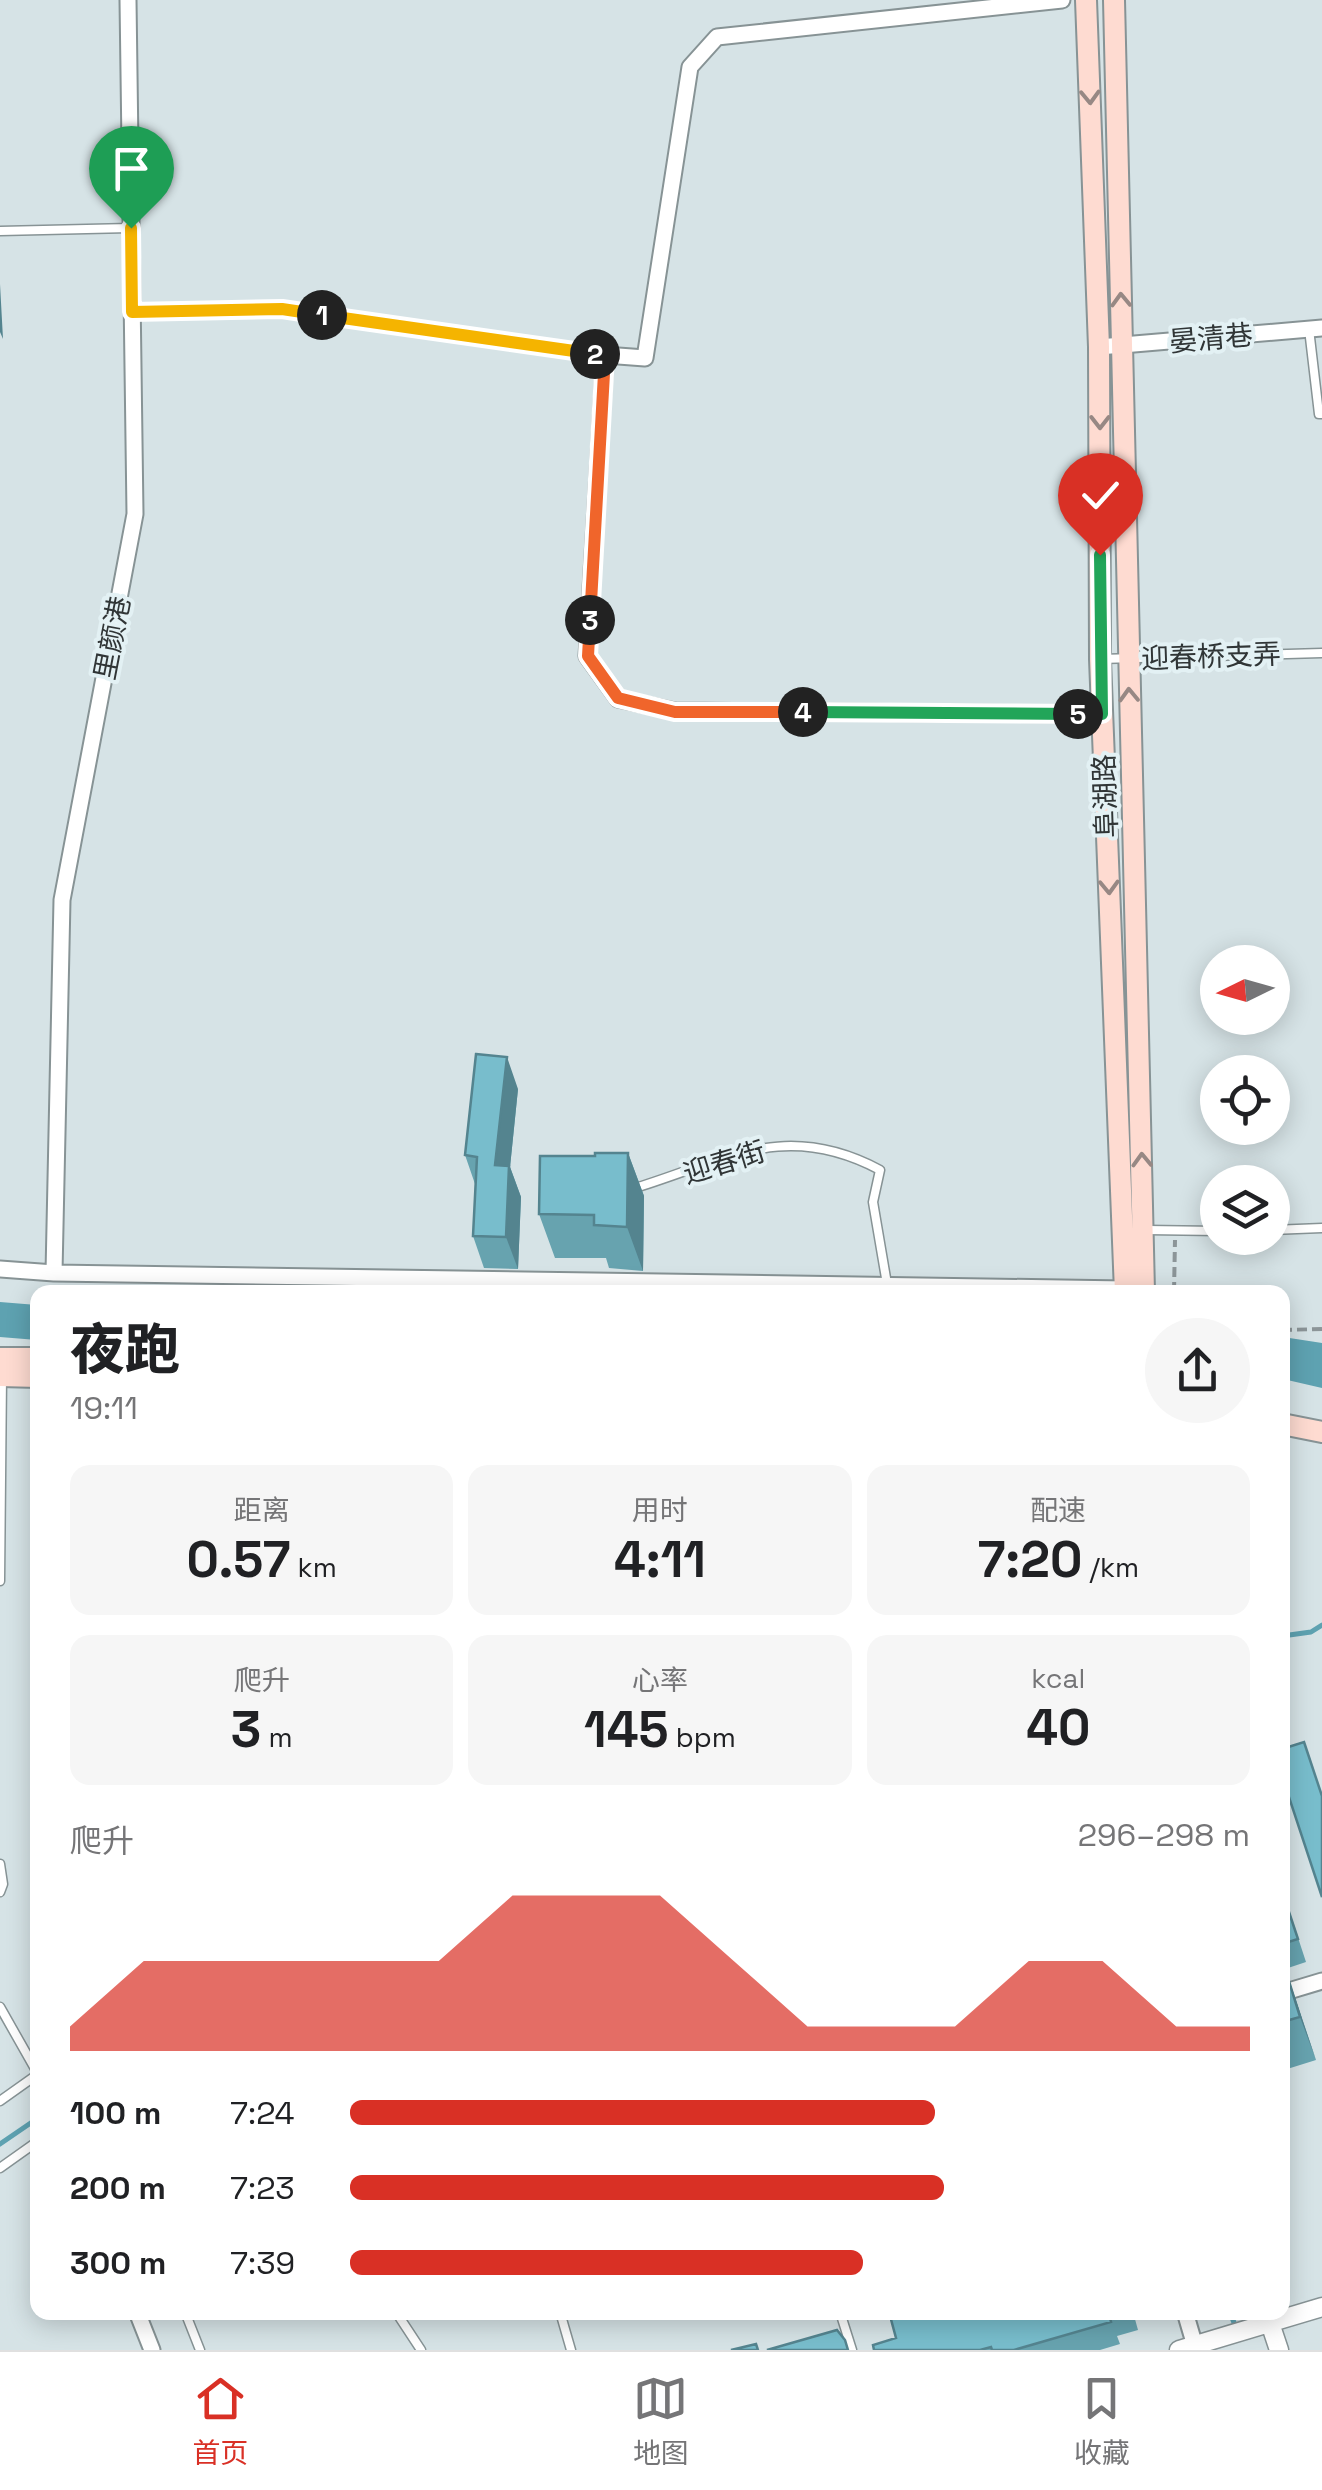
<!DOCTYPE html>
<html lang="zh">
<head>
<meta charset="utf-8">
<style>
	:root { --surface:#fff; --page:#f6f6f6; --text:#202124; --muted:#757577; --line:#e0e0e0; --accent:#d93025 }
	body { margin:0; font-family:"Space Grotesk","Noto Sans SC",sans-serif; background:var(--page); color:var(--text); height:100vh; display:flex; flex-direction:column; font-size:38px; white-space:nowrap }
	* { box-sizing:border-box; margin:0 }
	p { font-size:32px; color:var(--muted) }
	.icon { flex:none; width:55px; height:55px; fill:none; stroke:currentColor; stroke-width:2; stroke-linecap:round; stroke-linejoin:round }
	.map { position:relative; flex:1; overflow:hidden }
	.details { position:absolute; left:30px; top:1285px; width:1260px; height:1035px; display:flex; flex-direction:column; background:var(--surface); border-radius:20px; box-shadow:0 5px 25px #0003 }
	.details>* { flex:none }
	.needle { width:65px; rotate:265deg }
	.fabs { position:absolute; left:1200px; top:945px; display:grid; gap:20px }
	.fabs a { display:grid; place-items:center; width:90px; height:90px; border-radius:50%; background:var(--surface); box-shadow:0 5px 25px #0003; font-size:50px }
	.pin { position:absolute; display:grid; place-items:center; width:85px; height:85px; color:#fff; margin:-102px -42px; border-radius:50% 50% 50% 0; rotate:-45deg; box-shadow:0 0 10px #0007 }
	.pin .icon { rotate:45deg }
	.km { position:absolute; width:50px; height:50px; margin:-25px; border-radius:50%; background:#222; color:#fff; font-size:28px; line-height:50px; text-align:center }
	.round { display:grid; place-items:center; flex:none; width:105px; height:105px; border-radius:52px; background:var(--page) }
	.headline { display:flex; align-items:center; justify-content:space-between; height:170px; padding:0 40px }
	h1 { font-size:55px; font-weight:800; line-height:75px }
	.figures { display:grid; grid-template-columns:repeat(3,1fr); gap:15px; height:170px; padding:10px 40px }
	.figures div { display:grid; align-content:center; border-radius:20px; background:var(--page); text-align:center }
	.figures b { font-size:50px; font-weight:800 }
	.figures small { font-size:28px; font-weight:400 }
	.figures p { font-size:28px }
	.chart { height:280px; padding:20px 40px }
	.chart p { display:flex; justify-content:space-between }
	.chart svg { width:100%; height:180px; margin-top:10px; fill:var(--accent); opacity:.7 }
	ul { padding:0 40px; list-style:none; font-size:32px }
	li { display:grid; grid-template-columns:160px 120px 1fr; align-items:center; height:75px }
	li i { height:25px; border-radius:12px; background:var(--accent) }
	.tab-bar { display:flex; justify-content:space-around; align-items:center; height:140px; border-top:2px solid var(--line); background:var(--surface); font-size:28px; color:var(--muted) }
	.tab-bar a { display:grid; justify-items:center; gap:5px }
	.tab-bar .current { color:var(--accent) }
	.map>svg:first-child { display:block }
</style>
</head>
<body>
<div class="map">
<svg width="1322" height="2350" viewBox="0 0 1322 2350">
	<rect width="100%" height="100%" fill="#d6e3e6"/>
	<!-- water -->
	<path fill="#5ea2b1" d="M0 1302 37 1305V1340L0 1337Z
		M1283 1337 1322 1343V1388L1283 1379Z"/>
	<g fill="none" stroke-linecap="round" stroke-linejoin="round">
		<!-- stream -->
		<path stroke="#5ea2b1" stroke-width="5" d="M1282 1636 1311 1632 1322 1625
			M0 2144 38 2118
			M1230 2312 1236 2328"/>
		<!-- service casing -->
		<g stroke="#879395" stroke-width="11">
			<path id="service" d="M0 231 130 228
				M132 312 282 309 604 355
				M1309 329 1319 414H1322
				M1100 659 1322 653
				M632 1189C725 1161 784 1119 880 1170L873 1202 887 1284
				M1147 1230 1218 1231
				M1272 1230 1322 1228
				M0 1581 2 1376
				M0 1864 3 1884 0 1892
				M0 2007 38 2074 0 2101
				M0 2168 38 2141
				M185 2312 200 2350
				M396 2312 421 2350
				M560 2312 571 2350
				M840 2312 852 2350"/>
		</g>
		<!-- minor casing -->
		<g stroke="#879395" stroke-width="19">
			<path id="minor" d="M1062 0 717 37 690 67 645 358 605 355 587 656 618 699 675 711 1102 714
				M1099 347 1322 328
				M0 1269 54 1273 1125 1289
				M54 1273 62 900 135 514 128 0
				M1282 1993 1322 1981
				M137 2312 152 2350
				M1185 2312 1195 2346"/>
		</g>
		<!-- tertiary casing -->
		<g stroke="#879395" stroke-width="21">
			<path id="tertiary" d="M1270 2323 1279 2350
				M1179 2350 1322 2307"/>
		</g>
		<!-- secondary casing -->
		<g stroke="#879395" stroke-width="24">
			<path id="secondary" d="M1086 0 1099 347 1100 659 1125 1292
				M1114 0 1144 1292
				M0 1358H38
				M0 1376 38 1377
				M1282 1424 1322 1432"/>
		</g>
		<!-- path -->
		<path stroke="#8c9598" stroke-width="4" stroke-dasharray="10 5" stroke-linecap="butt" d="M1174 1292 1175 1240
			M1282 1330 1322 1329"/>
		<!-- service -->
		<use href="#service" stroke="#fff" stroke-width="8"/>
		<!-- minor -->
		<use href="#minor" stroke="#fff" stroke-width="15"/>
		<!-- tertiary -->
		<use href="#tertiary" stroke="#fff" stroke-width="18"/>
		<!-- secondary -->
		<use href="#secondary" stroke="#fedbd1" stroke-width="20"/>
	</g>
	<!-- wall -->
	<path fill="#67a3af" d="M518 1089 510 1167 521 1197 518 1269 484 1268 473 1236 475 1184 465 1155Z
		M628 1153 644 1196 643 1271 609 1268 606 1258H555L539 1214 595 1156Z
		M1282 1889 1306 1962 1285 1969 1316 2060 1284 2070 1282 2066Z
		M889 2312H1133L1138 2330 1117 2336 1120 2344 1100 2350H874L896 2338Z"/>
	<!-- shaded-wall -->
	<path fill="#54848f" d="M0 284 3 339 0 332Z
		M507 1057 518 1089 510 1167 521 1197 518 1269 506 1237 495 1165Z
		M628 1153 644 1196 643 1271 627 1227Z
		M1284 1965 1299 2009 1316 2060 1300 2017Z"/>
	<!-- building -->
	<path fill="#78bdcc" stroke="#54848f" stroke-width="2.5" d="M476 1054 507 1057 495 1165 509 1166 506 1237 473 1236 477 1157 465 1155Z
		M595 1153H628L627 1227 594 1225V1215L539 1214 540 1156H595Z
		M1304 1742 1322 1796V1897L1282 1776V1749Z
		M1282 1891 1298 1939 1282 1944Z
		M1284 1965 1300 2017 1282 2022V1966Z
		M889 2312H1113L1109 2314 1111 2322 1014 2350H992L991 2347 980 2350H874L873 2345 896 2338Z
		M837 2330 845 2340 848 2350H767Z
		M756 2344 758 2350H731Z"/>
	<!-- one-way arrows -->
	<defs><path id="oneway-chevron" d="M-2-3.5L2.5 0L-2 3.5" fill="none" stroke-width="1.6" stroke-linecap="round" stroke-linejoin="round" transform="scale(2.5)"/></defs>
	<g stroke="#978884">
		<use href="#oneway-chevron" transform="translate(1090 97) rotate(88)"/>
		<use href="#oneway-chevron" transform="translate(1121 300) rotate(-92)"/>
		<use href="#oneway-chevron" transform="translate(1100 422) rotate(90)"/>
		<use href="#oneway-chevron" transform="translate(1129 695) rotate(-92)"/>
		<use href="#oneway-chevron" transform="translate(1109 887) rotate(88)"/>
		<use href="#oneway-chevron" transform="translate(1142 1160) rotate(-92)"/>
	</g>
	<g fill="none" stroke-linecap="round" stroke-linejoin="round">
		<!-- split-1 casing -->
		<g stroke="#fff" stroke-width="20">
			<path id="split-1" d="M131 228 132 312 282 309 322 315"/>
		</g>
		<!-- split-2 casing -->
		<g stroke="#fff" stroke-width="20">
			<path id="split-2" d="M322 315 595 354"/>
		</g>
		<!-- split-3 casing -->
		<g stroke="#fff" stroke-width="20">
			<path id="split-3" d="M590 620 605 356 595 354"/>
		</g>
		<!-- split-4 casing -->
		<g stroke="#fff" stroke-width="20">
			<path id="split-4" d="M590 620 588 656 618 698 675 712H803"/>
		</g>
		<!-- split-5 casing -->
		<g stroke="#fff" stroke-width="20">
			<path id="split-5" d="M803 712 1078 714"/>
		</g>
		<!-- split-6 casing -->
		<g stroke="#fff" stroke-width="20">
			<path id="split-6" d="M1078 714H1102L1100 555"/>
		</g>
		<!-- split-1 -->
		<use href="#split-1" stroke="#f5b400" stroke-width="12"/>
		<!-- split-2 -->
		<use href="#split-2" stroke="#f5b400" stroke-width="12"/>
		<!-- split-3 -->
		<use href="#split-3" stroke="#f0652b" stroke-width="12"/>
		<!-- split-4 -->
		<use href="#split-4" stroke="#f0652b" stroke-width="12"/>
		<!-- split-5 -->
		<use href="#split-5" stroke="#22a559" stroke-width="12"/>
		<!-- split-6 -->
		<use href="#split-6" stroke="#22a559" stroke-width="12"/>
	</g>
	<g text-anchor="middle" stroke-width="8" stroke-linejoin="round" paint-order="stroke">
		<!-- street labels -->
		<g font-size="28" fill="#303536" stroke="#e3f1f4">
			<text transform="translate(1211 338) rotate(-5)" y="10">晏清巷</text>
			<text transform="translate(112 638) rotate(-79)" y="10">里颜港</text>
			<text transform="translate(1211 656) rotate(-2)" y="10">迎春桥支弄</text>
			<text transform="translate(1105 796) rotate(-92)" y="10">阜湖路</text>
			<text transform="translate(724 1162) rotate(-17)" y="10">迎春街</text>
		</g>
	</g>
</svg>
<div class="fabs">
<a><svg class="needle" viewBox="-14 -14 28 28"><path d="M0-13l5 13h-10z" fill="#e53935"/><path d="M0 13l5-13h-10z" fill="#757577"/></svg></a>
<a><svg class="icon" aria-label="locate" viewBox="0 0 24 24"><circle cx="12" cy="12" r="6"/><path d="M12 2v4M12 18v4M2 12h4M18 12h4"/></svg></a>
<a><svg class="icon" aria-label="layers" viewBox="0 0 24 24"><path d="M12 4l9 5-9 5-9-5zM3 14l9 5 9-5"/></svg></a>
</div>
<div class="pin" style="left:131px;top:228px;background:#1e9e55"><svg class="icon" aria-label="arrive" viewBox="0 0 24 24"><path d="M6 21V4h12l-3 4 3 4H6"/></svg></div>
<div class="pin" style="left:1100px;top:555px;background:#d93025"><svg class="icon" aria-label="check" viewBox="0 0 24 24"><path d="M5 12l5 5 9-10"/></svg></div>
<b class="km" style="left:322px;top:315px">1</b>
<b class="km" style="left:595px;top:354px">2</b>
<b class="km" style="left:590px;top:620px">3</b>
<b class="km" style="left:803px;top:712px">4</b>
<b class="km" style="left:1078px;top:714px">5</b>
<section class="details">
<div class="headline"><div><h1>夜跑</h1><p>19:11</p></div><a class="round"><svg class="icon" aria-label="share" viewBox="0 0 24 24"><path d="M12 15V3M7 8l5-5 5 5M5 13v7h14v-7"/></svg></a></div>
<div class="figures">
<div><p>距离</p><b>0.57<small> km</small></b></div>
<div><p>用时</p><b>4:11</b></div>
<div><p>配速</p><b>7:20<small> /km</small></b></div>
</div>
<div class="figures">
<div><p>爬升</p><b>3<small> m</small></b></div>
<div><p>心率</p><b>145<small> bpm</small></b></div>
<div><p>kcal</p><b>40</b></div>
</div>
<div class="chart"><p><span>爬升</span>296–298 m</p>
<svg viewBox="0 0 160 44" preserveAspectRatio="none"><path d="M0 44V38L10 22L20 22L30 22L40 22L50 22L60 6L70 6L80 6L90 22L100 38L110 38L120 38L130 22L140 22L150 38L160 38V44z"/></svg>
</div>
<ul>
<li><b>100 m</b>7:24<i style="width:65%"></i></li>
<li><b>200 m</b>7:23<i style="width:66%"></i></li>
<li><b>300 m</b>7:39<i style="width:57%"></i></li>
</ul>
</section>
</div>
<nav class="tab-bar">
<a class="current"><svg class="icon" aria-label="home" viewBox="0 0 24 24"><path d="M3 11l9-7 9 7M6 9v11h12V9"/></svg>首页</a>
<a><svg class="icon" aria-label="map" viewBox="0 0 24 24"><path d="M3 6l6-2 6 2 6-2v14l-6 2-6-2-6 2zM9 4v14M15 6v14"/></svg>地图</a>
<a><svg class="icon" aria-label="saved" viewBox="0 0 24 24"><path d="M7 4h10v16l-5-4-5 4z"/></svg>收藏</a>
</nav>
</body>
</html>
